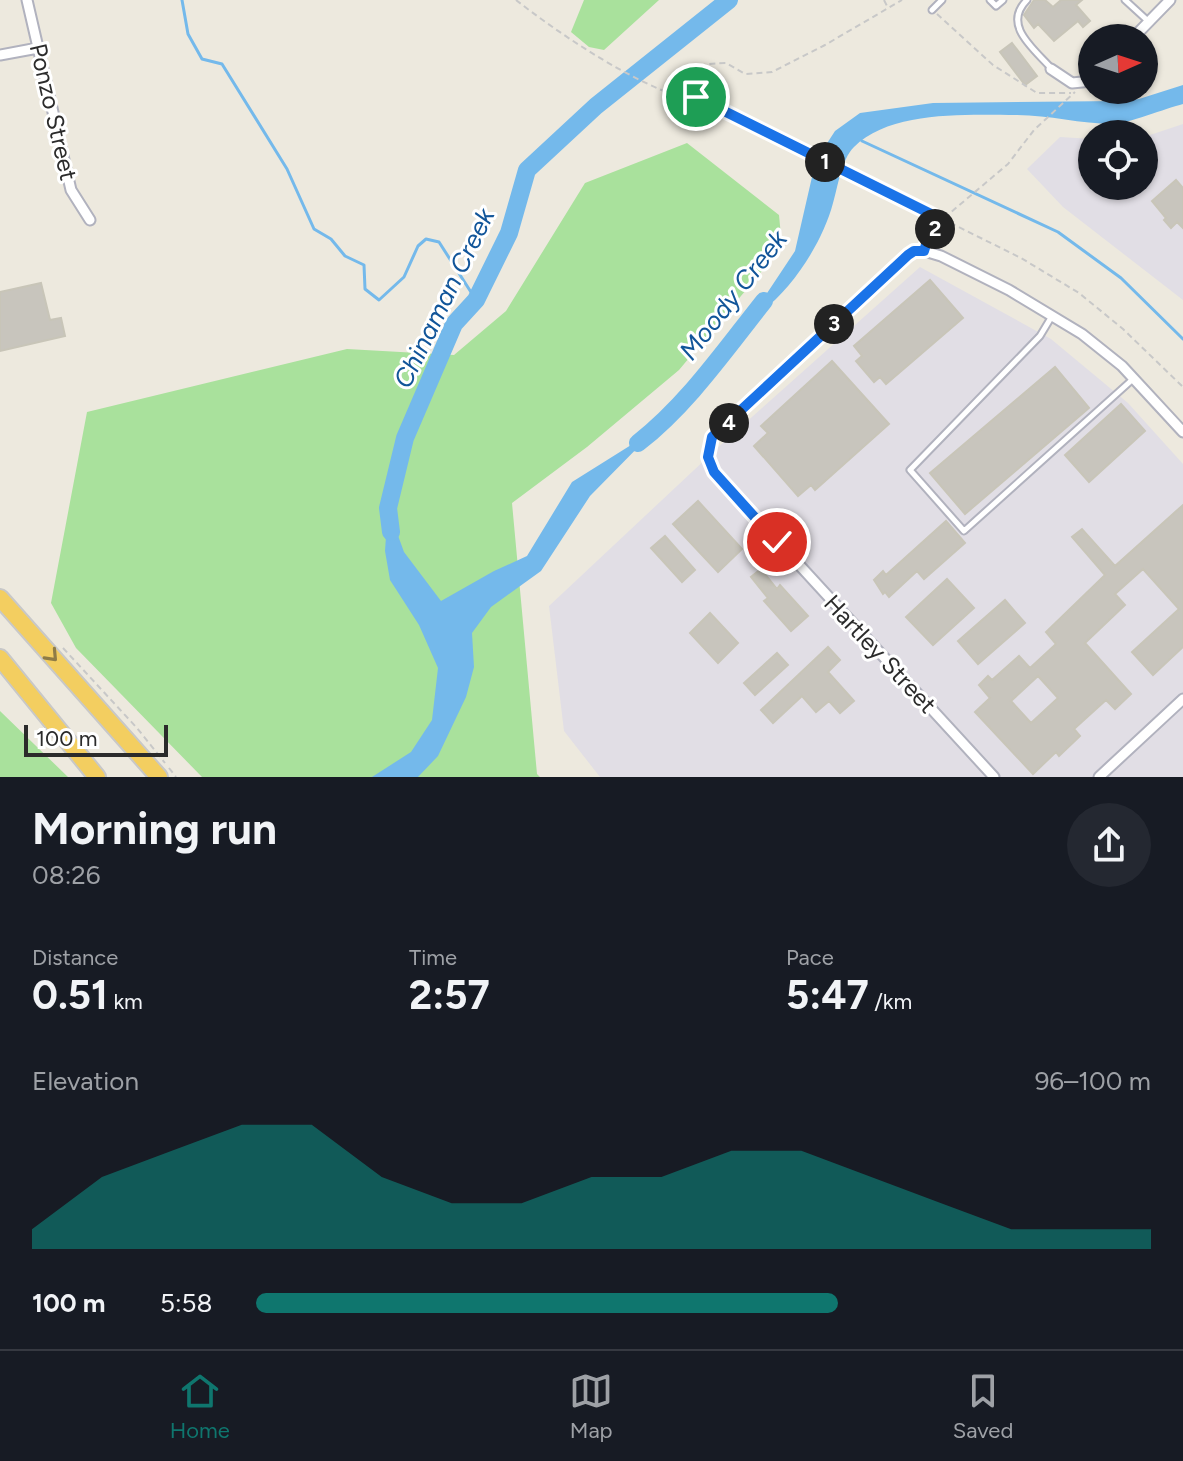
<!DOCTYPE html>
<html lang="en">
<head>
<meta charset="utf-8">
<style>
	:root { --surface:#171b24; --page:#242831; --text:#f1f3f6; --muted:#9ea1a6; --line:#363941; --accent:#0f766e }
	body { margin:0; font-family:Figtree,sans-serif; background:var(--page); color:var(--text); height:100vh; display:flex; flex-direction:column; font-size:30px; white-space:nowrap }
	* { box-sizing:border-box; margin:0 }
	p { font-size:26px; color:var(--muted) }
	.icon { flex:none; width:44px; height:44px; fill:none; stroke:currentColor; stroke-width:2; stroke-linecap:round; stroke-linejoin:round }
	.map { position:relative; height:777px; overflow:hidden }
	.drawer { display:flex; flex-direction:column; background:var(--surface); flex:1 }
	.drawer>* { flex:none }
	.needle { width:52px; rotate:87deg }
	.fabs { position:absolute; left:1078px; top:24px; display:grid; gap:16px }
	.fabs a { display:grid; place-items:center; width:80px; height:80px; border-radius:50%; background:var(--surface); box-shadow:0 2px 6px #0004; font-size:40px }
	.scale { position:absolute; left:24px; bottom:20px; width:144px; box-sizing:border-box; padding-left:8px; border:4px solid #2b2b2b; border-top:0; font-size:22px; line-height:28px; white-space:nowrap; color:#2b2b2b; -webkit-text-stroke:6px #fff; paint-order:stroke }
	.pin { position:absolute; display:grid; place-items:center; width:68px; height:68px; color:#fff; margin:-34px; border:4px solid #fff; border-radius:50%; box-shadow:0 2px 8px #0007 }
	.km { position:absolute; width:40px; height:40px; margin:-20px; border-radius:50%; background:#222; color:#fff; font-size:22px; line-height:40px; text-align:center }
	.round { display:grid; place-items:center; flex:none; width:84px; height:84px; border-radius:42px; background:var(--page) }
	.head { display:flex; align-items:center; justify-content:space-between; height:136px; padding:0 32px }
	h1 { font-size:44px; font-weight:700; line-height:60px }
	.metrics { display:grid; grid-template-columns:repeat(3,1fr); gap:12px; height:136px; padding:8px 32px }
	.metrics div { display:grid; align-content:center }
	.metrics b { font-size:40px; font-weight:700 }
	.metrics small { font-size:22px; font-weight:400 }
	.metrics p { font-size:22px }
	.chart { height:224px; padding:16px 32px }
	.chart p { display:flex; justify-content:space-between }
	.chart svg { width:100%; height:144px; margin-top:8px; fill:var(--accent); opacity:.7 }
	ul { padding:0 32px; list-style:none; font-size:26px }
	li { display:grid; grid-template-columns:128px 96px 1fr; align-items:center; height:60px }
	li i { height:20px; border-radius:10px; background:var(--accent) }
	.dock { display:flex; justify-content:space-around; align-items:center; height:112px; border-top:2px solid var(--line); background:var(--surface); font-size:22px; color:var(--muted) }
	.dock a { display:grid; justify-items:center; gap:4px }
	.dock .on { color:var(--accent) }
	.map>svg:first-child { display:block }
</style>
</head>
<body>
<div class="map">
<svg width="1183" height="777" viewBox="0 0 1183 777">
	<rect width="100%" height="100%" fill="#ede9de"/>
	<!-- industrial -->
	<path fill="#e1dee5" d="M1183 124V300L1063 207 1027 169 1060 137 1092 139V186H1144V137Z
		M920 267 1051 339 1128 403 1183 464V777H600L564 731 549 606 725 441Z"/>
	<!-- green -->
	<path fill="#a9e19c" d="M584 0H659L604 50 589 47 571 32Z
		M687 143 779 215 782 247 679 370 587 447 512 503 537 774 540 777H202L76 648 51 603 87 412 347 349 454 355 506 311 585 183Z
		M0 711 68 777H0Z"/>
	<!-- water -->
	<path fill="#74b9eb" d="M1183 85V104C1167 108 1126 124 1113 124 1081 124 1049 115 1017 115 968 115 891 110 854 147 841 160 838 187 833 203 822 245 787 298 750 319L795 251 812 177 824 148 835 131 860 113 933 103 1120 101 1139 99Z
		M655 430 590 496 541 571 491 607 472 633 474 667 466 697 438 756 418 777H372L411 752 432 720 438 668 419 625 390 580 385 551 388 508 404 552 441 601 494 571 527 556 572 482Z"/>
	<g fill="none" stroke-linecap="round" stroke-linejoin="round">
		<!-- stream -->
		<path stroke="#74b9eb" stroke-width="3" d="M182 0 188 34 202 59 222 64 287 169 314 229 331 239 345 256 364 265 365 289 379 300 404 277 418 246 426 239 439 242 476 300
			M862 141 1058 232 1121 278 1183 339"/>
		<!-- river -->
		<path stroke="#74b9eb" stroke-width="18" d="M638 443C687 405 725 350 764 301
			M391 532 388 508 405 438 454 324 476 300 509 233 527 170 596 106 729 0"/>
	</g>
	<!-- building -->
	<path fill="#c8c5bd" stroke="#c8c5b8" stroke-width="2" fill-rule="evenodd" d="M1034 0H1045L1053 7 1061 0H1082L1076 5 1090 21 1083 27 1078 21 1054 41 1038 24 1034 28 1024 15Z
		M1012 43 1037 76 1025 85 1000 52Z
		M1176 180 1183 188V228L1177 222 1171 228 1164 220 1166 218 1152 201Z
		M930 280 963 318 886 384 880 377 874 382 856 361 862 356 854 346Z
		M41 283 50 320 61 318 65 336 0 351V292Z
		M832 361 889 424 815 490 811 485 798 496 754 446 768 433 761 426Z
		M1055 367 1089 408 965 514 930 473Z
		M1121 404 1145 431 1089 482 1065 455Z
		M698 501 742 549 718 572 673 524Z
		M1183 505V647L1153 675 1132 652 1179 609 1143 569 1115 594 1125 605 1085 643 1131 694 1115 709 1106 700 1074 729 1080 736 1059 756 1056 752 1033 774 975 712 990 698 979 685 988 676 992 680 1019 656 1030 668 1056 644 1046 632 1105 575 1072 537 1082 529 1115 566ZM1038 676 1058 698 1031 723 1011 701Z
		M946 521 965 543 924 579 917 571 889 597 885 592 883 594 874 580 883 571 886 575Z
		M665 536 695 570 682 582 651 548Z
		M761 569 777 589 780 585 808 616 791 631 764 601 768 598 751 577Z
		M947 579 974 608 933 645 906 617Z
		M1005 600 1025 623 978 664 958 641Z
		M710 613 738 643 718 663 690 633Z
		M828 647 840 660 828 672 854 701 840 713 829 701 816 712 802 696 773 723 761 710Z
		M777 653 788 665 755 695 744 683Z"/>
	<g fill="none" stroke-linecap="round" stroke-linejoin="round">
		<!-- service casing -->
		<g stroke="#b1b2be" stroke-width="9">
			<path id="service" d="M990 0 996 6 1003 0
				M1027 0C1002 25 1033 48 1051 68
				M1125 0 1148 21
				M932 10 942 0
				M1052 316 1040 336 910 470 964 531 1133 379"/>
		</g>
		<!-- minor casing -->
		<g stroke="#b1b2be" stroke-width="13">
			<path id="minor" d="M27 0 71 190 90 220
				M1133 38 1170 0
				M0 55 38 48
				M1051 69 1072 83 1092 81
				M994 777 714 472 708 457 712 437 908 255 921 250 941 256 1009 290 1082 334 1122 366 1183 432
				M1099 777 1183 699"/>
		</g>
		<!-- trunk casing -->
		<g stroke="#c8c8c8" stroke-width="20">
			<path id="trunk" d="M0 598 159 777
				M0 658 97 777"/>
		</g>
		<!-- path -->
		<path stroke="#c8c8c8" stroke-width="2" stroke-dasharray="6 4" stroke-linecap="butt" d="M516 0C557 32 611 68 659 89 673 95 690 94 707 102L1021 258 1079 293 1123 329 1183 387
			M884 0 888 8
			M937 14 993 65 1037 93H1071
			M669 91C686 69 699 63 726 63L745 74 772 72 825 45 902 0
			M926 242 950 213 1008 164 1034 130 1075 92
			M63 648 137 728 165 763
			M169 768 176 777"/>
		<!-- service -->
		<use href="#service" stroke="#fff" stroke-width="5"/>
		<!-- minor -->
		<use href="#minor" stroke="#fff" stroke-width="9"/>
		<!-- trunk -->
		<use href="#trunk" stroke="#f3ce60" stroke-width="16"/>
	</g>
	<!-- one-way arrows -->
	<defs><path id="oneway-chevron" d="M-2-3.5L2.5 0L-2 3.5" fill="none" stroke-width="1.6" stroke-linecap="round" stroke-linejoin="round" transform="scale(2)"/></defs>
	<use stroke="#8f7c46" href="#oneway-chevron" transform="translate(52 656) rotate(47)"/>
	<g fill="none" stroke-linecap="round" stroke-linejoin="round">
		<!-- route casing -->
		<g stroke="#fff" stroke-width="16">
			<path id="route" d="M696 97 943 220 928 238 924 251H914L908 255 712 437 708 457 714 472 777 542"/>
		</g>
		<!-- route -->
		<use href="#route" stroke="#1a73e8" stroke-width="10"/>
	</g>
	<g text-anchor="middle" stroke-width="6" stroke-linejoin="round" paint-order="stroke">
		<!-- street labels -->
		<g font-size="24" fill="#2b2b2b" stroke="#fff">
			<text transform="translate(53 112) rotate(77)" y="8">Ponzo Street</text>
			<text transform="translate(880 654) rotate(47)" y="8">Hartley Street</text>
		</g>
		<!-- water labels -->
		<g font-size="26" font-style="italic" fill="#159" stroke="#fff">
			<text transform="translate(733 295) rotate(-52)" y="9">Moody Creek</text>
			<text transform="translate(444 298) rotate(-64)" y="9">Chinaman Creek</text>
		</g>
	</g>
</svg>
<div class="fabs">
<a><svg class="needle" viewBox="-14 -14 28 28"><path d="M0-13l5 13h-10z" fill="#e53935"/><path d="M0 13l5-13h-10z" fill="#9ea1a6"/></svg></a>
<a><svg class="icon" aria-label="locate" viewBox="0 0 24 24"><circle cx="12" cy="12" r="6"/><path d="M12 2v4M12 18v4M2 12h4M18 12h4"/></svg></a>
</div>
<div class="scale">100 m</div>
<div class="pin" style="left:696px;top:97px;background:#1e9e55"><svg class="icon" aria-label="arrive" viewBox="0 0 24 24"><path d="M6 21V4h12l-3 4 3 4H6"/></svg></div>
<div class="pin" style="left:777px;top:542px;background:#d93025"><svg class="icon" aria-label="check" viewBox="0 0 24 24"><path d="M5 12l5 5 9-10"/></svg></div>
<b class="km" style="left:825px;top:162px">1</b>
<b class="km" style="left:935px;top:229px">2</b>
<b class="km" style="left:834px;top:324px">3</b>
<b class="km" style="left:729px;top:423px">4</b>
</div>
<section class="drawer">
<div class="head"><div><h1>Morning run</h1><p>08:26</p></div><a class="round"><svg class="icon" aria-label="share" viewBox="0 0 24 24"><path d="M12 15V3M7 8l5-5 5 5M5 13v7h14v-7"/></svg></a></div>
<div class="metrics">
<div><p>Distance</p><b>0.51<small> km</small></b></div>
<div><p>Time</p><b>2:57</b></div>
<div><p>Pace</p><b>5:47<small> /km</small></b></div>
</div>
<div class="chart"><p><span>Elevation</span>96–100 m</p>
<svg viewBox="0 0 160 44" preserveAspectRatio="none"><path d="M0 44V38L10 22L20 14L30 6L40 6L50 22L60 30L70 30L80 22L90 22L100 14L110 14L120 22L130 30L140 38L150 38L160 38V44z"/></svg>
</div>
<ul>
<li><b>100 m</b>5:58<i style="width:65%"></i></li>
</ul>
</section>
<nav class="dock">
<a class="on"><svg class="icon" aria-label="home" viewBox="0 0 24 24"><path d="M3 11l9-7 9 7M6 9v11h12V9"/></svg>Home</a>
<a><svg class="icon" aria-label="map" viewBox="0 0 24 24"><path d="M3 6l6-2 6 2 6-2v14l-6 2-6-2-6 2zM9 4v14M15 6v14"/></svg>Map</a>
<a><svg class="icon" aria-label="saved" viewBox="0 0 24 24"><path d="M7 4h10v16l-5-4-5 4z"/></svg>Saved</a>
</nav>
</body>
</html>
